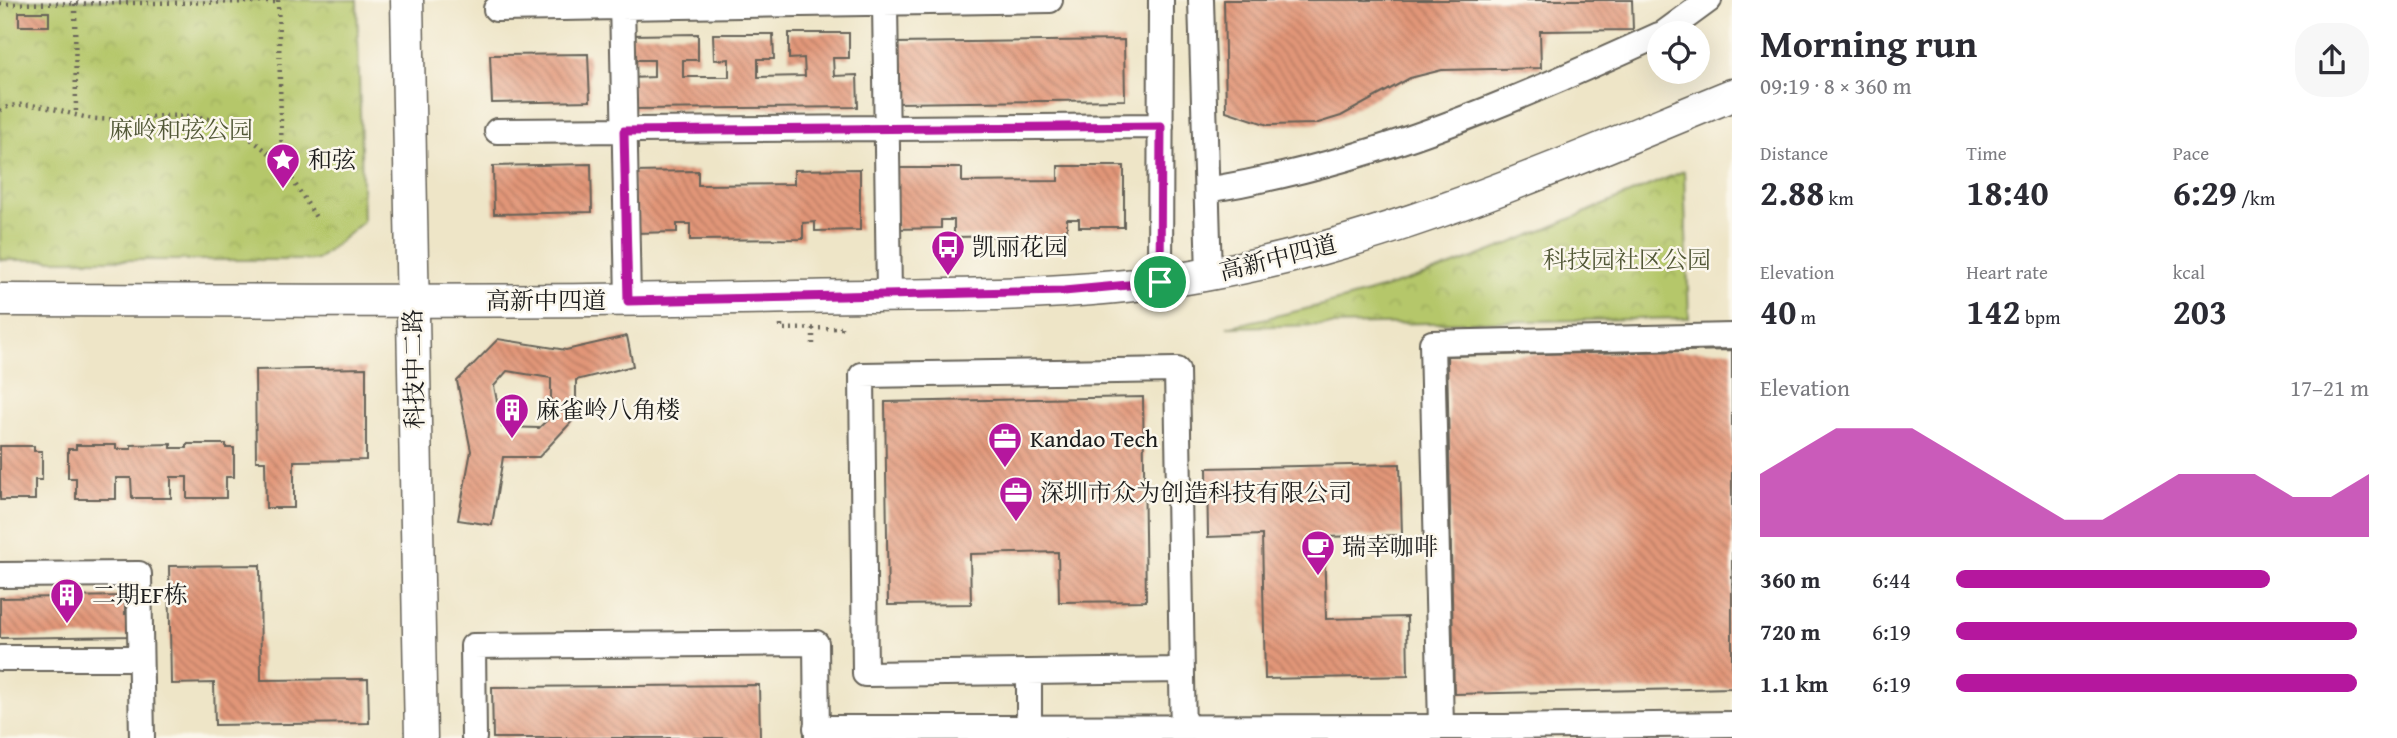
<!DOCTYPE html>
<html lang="en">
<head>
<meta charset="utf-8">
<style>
	:root { --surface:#fff; --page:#f7f7f7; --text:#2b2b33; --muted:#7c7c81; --accent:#b5179e }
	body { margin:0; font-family:"Gentium Book Plus","Noto Serif SC",serif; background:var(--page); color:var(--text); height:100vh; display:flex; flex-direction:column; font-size:26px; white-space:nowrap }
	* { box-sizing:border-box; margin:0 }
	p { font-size:23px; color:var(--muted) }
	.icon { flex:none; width:38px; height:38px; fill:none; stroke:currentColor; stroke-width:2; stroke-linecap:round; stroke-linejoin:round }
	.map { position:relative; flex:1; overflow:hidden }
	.drawer { display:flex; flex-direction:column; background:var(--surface); width:665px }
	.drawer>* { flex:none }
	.controls { position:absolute; left:1647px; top:21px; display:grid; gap:14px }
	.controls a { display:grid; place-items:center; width:63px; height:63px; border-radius:50%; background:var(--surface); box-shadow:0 7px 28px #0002; font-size:35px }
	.pin { position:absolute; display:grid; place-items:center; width:60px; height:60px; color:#fff; margin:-30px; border:4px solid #fff; border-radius:50%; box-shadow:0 2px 7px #0007 }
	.round { display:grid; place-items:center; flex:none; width:74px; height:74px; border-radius:28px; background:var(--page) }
	.head { display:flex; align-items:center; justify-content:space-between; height:119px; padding:0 28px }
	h1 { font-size:38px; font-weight:700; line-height:52px }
	.figures { display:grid; grid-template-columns:repeat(3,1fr); gap:10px; height:119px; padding:7px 28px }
	.figures div { display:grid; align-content:center }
	.figures b { font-size:35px; font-weight:700 }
	.figures small { font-size:19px; font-weight:400 }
	.figures p { font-size:19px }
	.chart { height:196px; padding:14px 28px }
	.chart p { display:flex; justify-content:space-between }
	.chart svg { width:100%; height:126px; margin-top:7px; fill:var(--accent); opacity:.7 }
	ul { padding:0 28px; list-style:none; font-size:23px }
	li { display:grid; grid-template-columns:112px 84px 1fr; align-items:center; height:52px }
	li i { height:18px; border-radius:9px; background:var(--accent) }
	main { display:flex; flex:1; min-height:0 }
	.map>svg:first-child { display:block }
</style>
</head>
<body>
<main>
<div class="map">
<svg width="1732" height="738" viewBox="0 0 1732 738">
	<defs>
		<pattern id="park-crowns" width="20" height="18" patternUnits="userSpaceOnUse" patternTransform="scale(1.75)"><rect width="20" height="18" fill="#b5c76a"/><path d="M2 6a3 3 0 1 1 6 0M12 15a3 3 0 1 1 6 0" fill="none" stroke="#9baa5b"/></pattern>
		<pattern id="building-back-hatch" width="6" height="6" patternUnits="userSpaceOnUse" patternTransform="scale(1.75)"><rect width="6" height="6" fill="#e29678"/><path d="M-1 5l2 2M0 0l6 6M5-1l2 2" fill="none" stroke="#b67a62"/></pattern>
	</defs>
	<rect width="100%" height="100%" fill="#fbf7ec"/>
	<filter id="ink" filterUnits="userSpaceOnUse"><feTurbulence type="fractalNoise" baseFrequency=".0143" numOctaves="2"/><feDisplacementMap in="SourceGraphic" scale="14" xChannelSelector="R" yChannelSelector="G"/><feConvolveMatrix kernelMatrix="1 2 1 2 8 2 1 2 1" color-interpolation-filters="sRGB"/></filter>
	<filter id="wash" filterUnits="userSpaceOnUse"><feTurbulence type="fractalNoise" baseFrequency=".00686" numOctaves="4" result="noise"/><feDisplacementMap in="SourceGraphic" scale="28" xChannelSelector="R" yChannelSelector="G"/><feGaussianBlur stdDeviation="1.57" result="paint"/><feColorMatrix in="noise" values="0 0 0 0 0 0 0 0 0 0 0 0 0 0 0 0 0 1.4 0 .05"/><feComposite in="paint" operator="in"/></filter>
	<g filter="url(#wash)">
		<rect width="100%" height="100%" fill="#eee5c7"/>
		<!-- park -->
		<path fill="url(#park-crowns)" stroke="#687243" stroke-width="2" d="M0 0H357L363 222 317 260H0Z
			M1684 171 1689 318 1227 327C1284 314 1341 302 1397 284 1495 254 1589 210 1684 171Z"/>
		<g id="blocks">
			<!-- building -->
			<path fill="url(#building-back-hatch)" fill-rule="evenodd" d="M1224 0H1632L1633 30 1540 31 1541 68 1442 70 1410 78 1341 116 1315 124 1268 125 1226 111Z
				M19 12H49V26H19Z
				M789 33H849V58H833L834 76 857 75 858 107 631 109V78L654 77V60H631L630 35 698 34V60H683V77H729V59L714 60 713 34H773L774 59H758V77L805 76 804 58 789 59Z
				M1124 40 1125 100 895 103V43Z
				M588 54 590 101 492 103 490 55Z
				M591 164 592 212 494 214 493 166Z
				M1058 166H1124V227H1079V219H1067V235L954 237V220H941V228L896 229V168H962V182L1058 181Z
				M860 169V230L815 231V222L803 223V239L690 240V224H677V232L633 233 632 172 698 171V185L794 184V170Z
				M627 336 633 366 576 380V417L539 457H503L492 525 458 520 471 451 457 381 498 339 566 350ZM507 371 551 378V416L539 428 502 427 494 386Z
				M1732 350V688L1454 694 1447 356Z
				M366 368V460L294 461V508H266L265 461H256L255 370Z
				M1143 397 1146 601 1059 602 1058 552 970 554 971 604 888 605 885 402Z
				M171 444V448H187V444H226V448H234V477H226V498H187V477H171V498H132L131 478H116V499H76V478H68V449H76V445H116V449H131V445Z
				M0 446H34V451H42V480H35V500H0Z
				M1400 464 1402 535 1324 537 1326 619 1407 617 1408 676 1265 679 1262 535 1208 537 1207 468Z
				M260 565 261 680 368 679 369 723 215 725 214 683 171 684 169 566Z
				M125 596V614H133V636L0 638V598Z
				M759 685 760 738H493L492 687Z
				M1732 728V738H1698V735Z"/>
		</g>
	</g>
	<g filter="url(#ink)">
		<use href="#blocks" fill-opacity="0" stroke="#666258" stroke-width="2"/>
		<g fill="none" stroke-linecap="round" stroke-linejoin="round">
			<!-- minor casing -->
			<g stroke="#666258" stroke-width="28">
				<path id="minor" d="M622 0 628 301
					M1201 0 1209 275
					M885 3 889 295
					M496 9 1050 0
					M1664 33 1709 0
					M497 131 1161 126
					M1207 190C1370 164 1509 103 1659 35
					M1160 283 1161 0
					M0 575 139 574 142 738
					M0 658H140
					M1182 670 865 674 862 375 1177 370 1183 738
					M1029 672V728
					M1441 727 1432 343 1732 336
					M816 728 1504 727 1732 724
					M474 738 473 646 816 643 817 738"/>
			</g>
			<!-- major casing -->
			<g stroke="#666258" stroke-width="35">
				<path id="major" d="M407 0 421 738
					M0 300C266 300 532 303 798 297 933 294 1071 299 1204 275 1388 243 1560 165 1732 95"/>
			</g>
			<!-- path -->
			<path stroke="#666258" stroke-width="4.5" stroke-dasharray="2 5" stroke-linecap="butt" d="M278 0 282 163 317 219
				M0 4 278 2
				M75 4 76 114
				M0 111C21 95 66 114 89 118 131 124 178 107 219 122 243 131 262 148 282 163
				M781 325V329L841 328V324
				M813 328V345"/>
			<!-- minor -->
			<use href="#minor" stroke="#fff" stroke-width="24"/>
			<!-- major -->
			<use href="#major" stroke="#fff" stroke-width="32"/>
		</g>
	</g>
	<g fill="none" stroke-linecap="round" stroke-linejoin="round" filter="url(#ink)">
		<!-- route casing -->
		<g stroke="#fff" stroke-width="14">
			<path id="route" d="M1161 126 1160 282 1064 291 628 301 624 131Z"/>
		</g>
		<!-- route -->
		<use href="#route" stroke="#b5179e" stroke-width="9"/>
	</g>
	<!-- icons -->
	<defs>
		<g id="sight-pin" transform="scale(1.75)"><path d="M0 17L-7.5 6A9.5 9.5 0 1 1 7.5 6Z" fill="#b5179e" stroke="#fbf7ec"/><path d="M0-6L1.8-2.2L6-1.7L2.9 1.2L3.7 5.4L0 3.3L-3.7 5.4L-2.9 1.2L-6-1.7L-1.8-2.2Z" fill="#fff"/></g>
		<g id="bus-pin" transform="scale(1.75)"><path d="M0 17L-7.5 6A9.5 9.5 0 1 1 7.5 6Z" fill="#b5179e" stroke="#fbf7ec"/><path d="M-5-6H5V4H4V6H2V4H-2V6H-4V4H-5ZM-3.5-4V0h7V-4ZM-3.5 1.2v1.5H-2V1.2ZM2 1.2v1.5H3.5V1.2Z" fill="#fff"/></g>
		<g id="building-pin" transform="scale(1.75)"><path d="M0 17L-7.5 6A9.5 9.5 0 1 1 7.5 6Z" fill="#b5179e" stroke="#fbf7ec"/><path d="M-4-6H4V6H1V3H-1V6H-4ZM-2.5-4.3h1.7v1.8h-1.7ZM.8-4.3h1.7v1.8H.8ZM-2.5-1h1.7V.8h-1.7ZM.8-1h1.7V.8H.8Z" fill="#fff"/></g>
		<g id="office-pin" transform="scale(1.75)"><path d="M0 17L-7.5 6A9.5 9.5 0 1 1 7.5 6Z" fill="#b5179e" stroke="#fbf7ec"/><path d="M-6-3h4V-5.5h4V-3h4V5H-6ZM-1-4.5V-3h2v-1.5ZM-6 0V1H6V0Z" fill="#fff"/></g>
		<g id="cafe-pin" transform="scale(1.75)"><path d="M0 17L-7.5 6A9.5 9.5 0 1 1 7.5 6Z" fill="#b5179e" stroke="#fbf7ec"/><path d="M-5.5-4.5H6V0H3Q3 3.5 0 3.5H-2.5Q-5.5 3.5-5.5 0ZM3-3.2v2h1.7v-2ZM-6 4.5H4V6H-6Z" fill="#fff"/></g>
	</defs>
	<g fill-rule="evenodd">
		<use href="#sight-pin" x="283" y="160"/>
		<use href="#bus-pin" x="948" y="247"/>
		<use href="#building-pin" x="512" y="410"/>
		<use href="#office-pin" x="1005" y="439"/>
		<use href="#office-pin" x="1016" y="493"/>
		<use href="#cafe-pin" x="1318" y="547"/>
		<use href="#building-pin" x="67" y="595"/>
	</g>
	<g text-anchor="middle" stroke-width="5" stroke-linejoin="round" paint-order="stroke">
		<!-- park labels -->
		<g font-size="24" fill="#525837" stroke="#fbf7ec">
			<text x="181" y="138">麻岭和弦公园</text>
			<text x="1627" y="268">科技园社区公园</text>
		</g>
		<!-- poi labels -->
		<g font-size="24" fill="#1c1c1c" stroke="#fbf7ec" text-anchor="start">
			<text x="308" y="168">和弦</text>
			<text x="972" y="255">凯丽花园</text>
			<text x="536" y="418">麻雀岭八角楼</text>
			<text x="1030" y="447">Kandao Tech</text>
			<text x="1040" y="501">深圳市众为创造科技有限公司</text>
			<text x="1342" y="555">瑞幸咖啡</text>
			<text x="92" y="603">二期EF栋</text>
		</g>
		<!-- street labels -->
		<g font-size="24" fill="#1c1c1c" stroke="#fbf7ec">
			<text transform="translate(1278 258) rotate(-14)" y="8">高新中四道</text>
			<text x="546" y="309">高新中四道</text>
			<text transform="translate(414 369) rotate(-91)" y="8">科技中二路</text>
		</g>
	</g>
</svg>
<div class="controls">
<a><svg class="icon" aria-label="locate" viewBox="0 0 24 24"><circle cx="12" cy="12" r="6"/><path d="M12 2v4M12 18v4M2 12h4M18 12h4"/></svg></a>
</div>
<div class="pin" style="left:1160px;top:282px;background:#1e9e55"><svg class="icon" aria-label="arrive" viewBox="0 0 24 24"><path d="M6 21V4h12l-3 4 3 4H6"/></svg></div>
</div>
<section class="drawer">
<div class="head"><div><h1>Morning run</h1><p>09:19 · 8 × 360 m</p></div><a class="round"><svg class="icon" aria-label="share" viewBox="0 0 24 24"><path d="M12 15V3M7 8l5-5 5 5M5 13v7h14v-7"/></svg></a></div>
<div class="figures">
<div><p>Distance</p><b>2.88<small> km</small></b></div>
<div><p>Time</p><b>18:40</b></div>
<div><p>Pace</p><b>6:29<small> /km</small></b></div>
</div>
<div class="figures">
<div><p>Elevation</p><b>40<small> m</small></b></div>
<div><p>Heart rate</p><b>142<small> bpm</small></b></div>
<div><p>kcal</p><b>203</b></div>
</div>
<div class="chart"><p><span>Elevation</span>17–21 m</p>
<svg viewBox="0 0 160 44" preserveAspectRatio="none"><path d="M0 44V22L10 14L20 6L30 6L40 6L50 14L60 22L70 30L80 38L90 38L100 30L110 22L120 22L130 22L140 30L150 30L160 22V44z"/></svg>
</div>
<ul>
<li><b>360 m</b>6:44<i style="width:76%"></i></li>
<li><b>720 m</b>6:19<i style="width:97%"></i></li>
<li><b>1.1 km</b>6:19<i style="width:97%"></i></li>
</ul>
</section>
</main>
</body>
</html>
